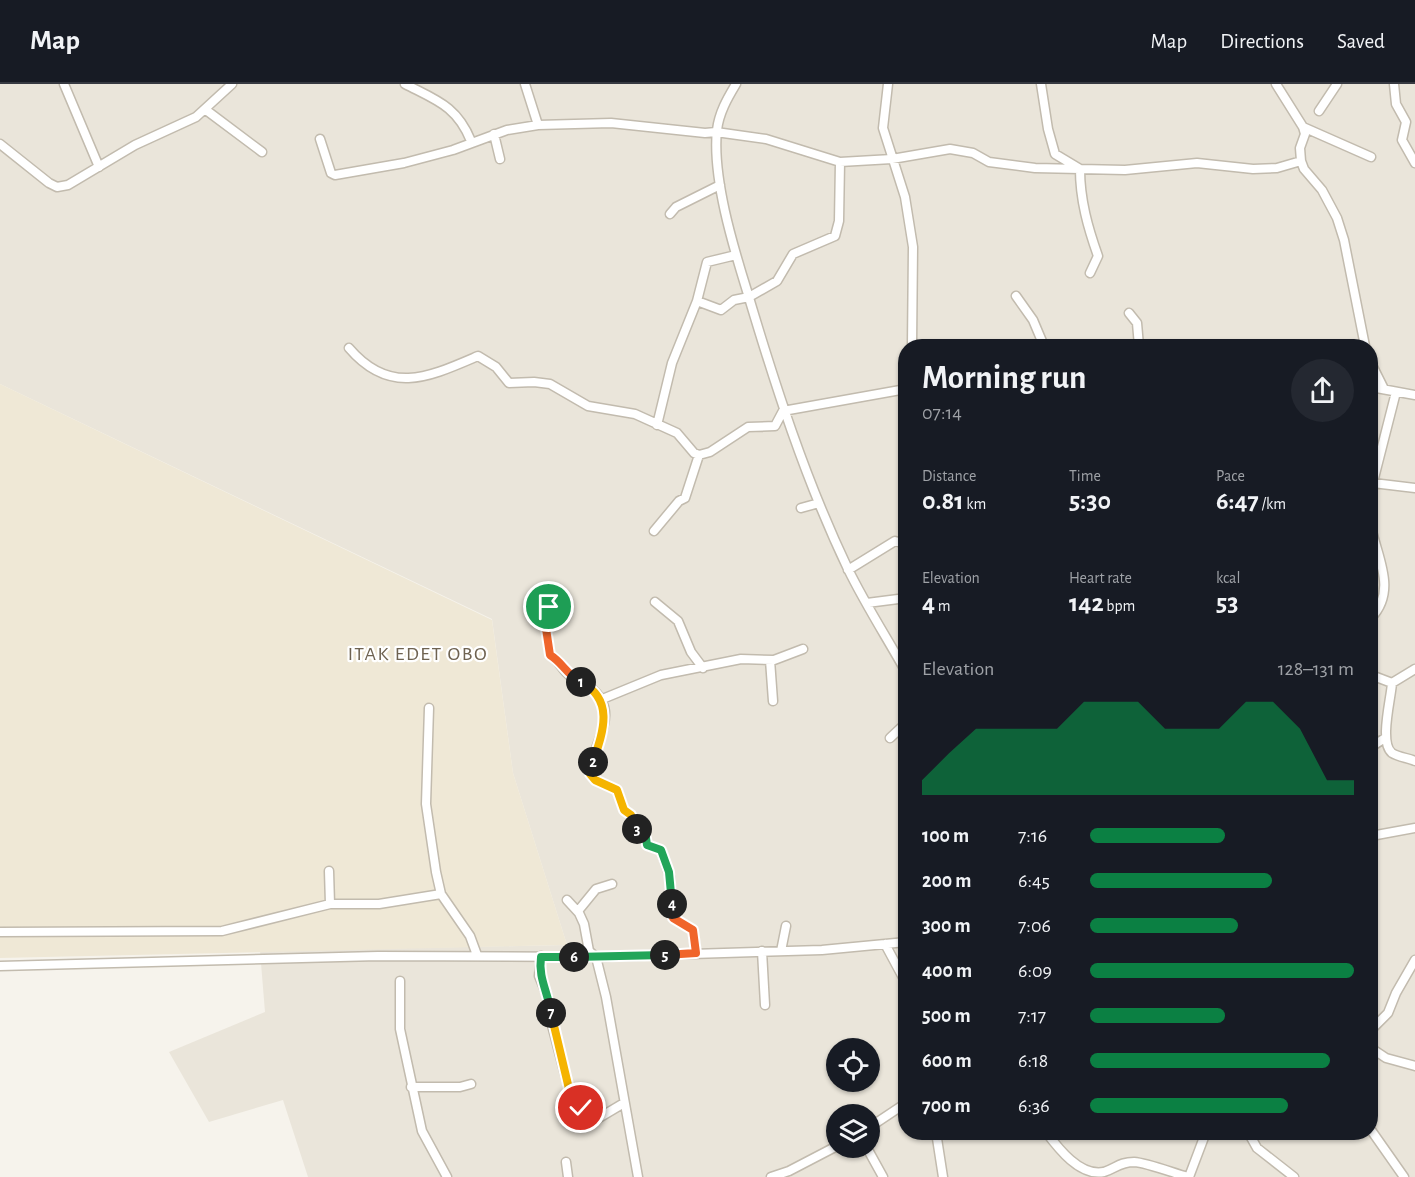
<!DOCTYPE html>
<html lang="en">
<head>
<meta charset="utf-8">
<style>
	:root { --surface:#171b24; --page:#242831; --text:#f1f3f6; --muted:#9ea1a6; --line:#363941; --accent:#0b8043 }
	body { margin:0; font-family:"Alegreya Sans",sans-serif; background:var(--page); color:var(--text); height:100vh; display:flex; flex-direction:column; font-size:22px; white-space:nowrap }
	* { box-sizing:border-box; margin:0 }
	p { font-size:20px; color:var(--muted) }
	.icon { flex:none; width:33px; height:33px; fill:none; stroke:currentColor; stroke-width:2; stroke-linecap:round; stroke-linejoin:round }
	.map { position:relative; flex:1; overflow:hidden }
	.side { position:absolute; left:898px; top:255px; width:480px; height:801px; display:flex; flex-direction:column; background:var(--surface); border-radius:24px; box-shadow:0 2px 4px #0004 }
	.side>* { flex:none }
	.fabs { position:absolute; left:826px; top:954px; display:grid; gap:12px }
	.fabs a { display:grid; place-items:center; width:54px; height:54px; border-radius:50%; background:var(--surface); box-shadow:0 2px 4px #0004; font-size:30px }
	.pin { position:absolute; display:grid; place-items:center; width:51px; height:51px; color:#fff; margin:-26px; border:3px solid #fff; border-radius:50%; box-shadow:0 2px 6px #0007 }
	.km { position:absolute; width:30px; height:30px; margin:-15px; border-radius:50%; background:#222; color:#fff; font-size:16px; line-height:30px; text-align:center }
	.round { display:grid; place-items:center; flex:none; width:63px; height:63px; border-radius:32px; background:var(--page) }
	.overview { display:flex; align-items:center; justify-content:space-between; height:102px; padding:0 24px }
	h1 { font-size:33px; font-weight:700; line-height:45px }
	.figures { display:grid; grid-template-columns:repeat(3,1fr); gap:9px; height:102px; padding:6px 24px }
	.figures div { display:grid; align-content:center }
	.figures b { font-size:26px; font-weight:700 }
	.figures small { font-size:16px; font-weight:400 }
	.figures p { font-size:16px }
	.chart { height:168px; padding:12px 24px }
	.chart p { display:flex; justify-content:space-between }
	.chart svg { width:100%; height:108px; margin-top:6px; fill:var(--accent); opacity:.7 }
	ul { padding:0 24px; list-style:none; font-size:20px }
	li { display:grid; grid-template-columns:96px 72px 1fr; align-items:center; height:45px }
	li i { height:15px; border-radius:8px; background:var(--accent) }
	header { display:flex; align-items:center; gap:36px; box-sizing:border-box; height:84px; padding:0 30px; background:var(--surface); border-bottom:2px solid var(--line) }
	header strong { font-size:28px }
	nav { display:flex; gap:33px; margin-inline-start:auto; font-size:21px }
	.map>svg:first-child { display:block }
</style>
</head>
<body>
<header>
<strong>Map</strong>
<nav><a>Map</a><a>Directions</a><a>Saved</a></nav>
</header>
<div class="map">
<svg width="1415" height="1093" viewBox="0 0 1415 1093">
	<rect width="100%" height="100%" fill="#f6f3ec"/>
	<!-- residential -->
	<path fill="#eae5da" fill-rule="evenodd" d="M0 0H1415V1093H308L283 1016 209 1038 169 968 265 928 260 867 567 861 513 689 492 535 0 300ZM906 262H1371V1048H906ZM837 964H870V998H837ZM837 1030H870V1064H837Z"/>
	<!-- education -->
	<path fill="#efe8d6" d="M0 300 492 536 513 689 567 861 0 874Z"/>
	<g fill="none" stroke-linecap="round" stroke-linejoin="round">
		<!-- minor casing -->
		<g stroke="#c2bbae" stroke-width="11">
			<path id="minor" d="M64 0 99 83
				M405 0C436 16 457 22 471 57
				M525 0 538 41
				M736 0C727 15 719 29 717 46 712 93 733 162 747 207 775 301 805 395 848 485 865 520 887 554 906 588
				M888 0 883 44 905 113 913 163 912 262
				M1041 0 1048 45 1055 70 1080 85
				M1276 0 1303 43 1305 50 1300 64 1301 77 1304 85 1322 106 1337 134 1344 156 1365 262
				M1394 0 1396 20 1406 38 1402 56 1415 79
				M206 26 262 68
				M1319 27 1337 0
				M1303 43 1371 73
				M494 50 500 75
				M320 55 331 89 335 91 404 79 453 66 507 46 538 41 611 39 705 49 716 48 766 55 840 78 892 75 950 65 973 69 989 78 1035 84 1125 86 1197 79 1253 85 1277 84 1301 77
				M0 60 49 99 57 103 68 101 135 61 196 33 232 0
				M1080 85C1080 116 1088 144 1098 172L1090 189
				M670 130 676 123 720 101
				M1016 212 1033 236 1044 262
				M697 217 707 178 736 171
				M1129 229 1137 239 1139 262
				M349 264C390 312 429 293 478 272L496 283 509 299 534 298 550 300 588 322 635 330 677 349 694 369 699 371 710 368 748 343 775 342 783 327 906 305
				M1371 279 1384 305
				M1371 303 1415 311
				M657 341 672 279 697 217 721 226 734 216 749 213 777 197 793 170 835 152 839 137 840 78
				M1373 399 1415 404
				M1371 406 1396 308
				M801 424 819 419
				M1371 443C1378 475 1397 507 1371 534
				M654 447 679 417 685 414 699 371
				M848 486 895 457 906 460
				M655 518 678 537 691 568 703 584
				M867 519 906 514
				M549 523 545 538 550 571C559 576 561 585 569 591 575 596 583 598 590 603 624 630 590 661 590 690L595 696 617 706 624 726 630 730 634 742 646 754 647 761 661 766 670 793 673 834 693 846 696 869
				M770 576 773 617
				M1371 591 1392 599 1415 585
				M1392 599C1391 615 1379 659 1392 669 1398 673 1408 674 1415 677
				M600 616 661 591 741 575 774 576 803 565
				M429 624 426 720 436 788 441 810 470 852 477 871
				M890 654 906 639
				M1371 663 1385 654
				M1371 752 1415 744
				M329 787 330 820H379L441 810
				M567 816 579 829 584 840 589 867 596 873 606 913 638 1093
				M578 827 596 805 612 800
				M0 848 222 847 330 820
				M885 860 906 899
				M762 867 765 921
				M781 867 786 842
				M541 872 539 892 549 916 552 941 570 1009 588 1036 592 1038 624 1019
				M0 882 378 872 596 873 822 866 906 858
				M400 897V945L422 1047 447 1093
				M1371 946 1388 929 1396 909 1415 876
				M1371 964 1386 974 1415 982
				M411 1003H460L471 1000
				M870 1043 906 1019
				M1371 1046 1404 1093
				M936 1048 943 1093
				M1046 1048C1058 1064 1080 1093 1104 1088 1116 1084 1120 1078 1134 1078 1148 1079 1173 1089 1188 1093
				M1248 1048 1257 1064 1294 1093
				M867 1064 883 1093
				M566 1078 568 1093
				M771 1093 789 1087 837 1062
				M1189 1093 1206 1048"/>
		</g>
		<!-- minor -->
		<use href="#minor" stroke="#fff" stroke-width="8"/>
	</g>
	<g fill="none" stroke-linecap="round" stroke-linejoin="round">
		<!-- split-1 casing -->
		<g stroke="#fff" stroke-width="12">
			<path id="split-1" d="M549 523 545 538 550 571C563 579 565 589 581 598"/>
		</g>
		<!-- split-2 casing -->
		<g stroke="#fff" stroke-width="12">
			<path id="split-2" d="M581 598C615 616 603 648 593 678"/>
		</g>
		<!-- split-3 casing -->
		<g stroke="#fff" stroke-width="12">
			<path id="split-3" d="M593 678 590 690 595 696 617 706 624 726 631 731 637 745"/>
		</g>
		<!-- split-4 casing -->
		<g stroke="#fff" stroke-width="12">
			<path id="split-4" d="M637 745 646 754 647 761 661 766 669 788 672 820"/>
		</g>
		<!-- split-5 casing -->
		<g stroke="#fff" stroke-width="12">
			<path id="split-5" d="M665 871 696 869 693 846 673 834 672 820"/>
		</g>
		<!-- split-6 casing -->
		<g stroke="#fff" stroke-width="12">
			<path id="split-6" d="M574 873 665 871"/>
		</g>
		<!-- split-7 casing -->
		<g stroke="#fff" stroke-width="12">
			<path id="split-7" d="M551 929C548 908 538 894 541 873H574"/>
		</g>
		<!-- split-8 casing -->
		<g stroke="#fff" stroke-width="12">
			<path id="split-8" d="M551 929 570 1009 581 1024"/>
		</g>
		<!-- split-1 -->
		<use href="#split-1" stroke="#f0652b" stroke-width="8"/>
		<!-- split-2 -->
		<use href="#split-2" stroke="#f5b400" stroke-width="8"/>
		<!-- split-3 -->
		<use href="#split-3" stroke="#f5b400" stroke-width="8"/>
		<!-- split-4 -->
		<use href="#split-4" stroke="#22a559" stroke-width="8"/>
		<!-- split-5 -->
		<use href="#split-5" stroke="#f0652b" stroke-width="8"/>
		<!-- split-6 -->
		<use href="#split-6" stroke="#22a559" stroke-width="8"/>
		<!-- split-7 -->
		<use href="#split-7" stroke="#22a559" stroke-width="8"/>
		<!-- split-8 -->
		<use href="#split-8" stroke="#f5b400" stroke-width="8"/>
	</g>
	<g text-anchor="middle" stroke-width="4.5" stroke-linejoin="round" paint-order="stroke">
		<!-- quarter labels -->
		<g font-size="20" letter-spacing="1.5" fill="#6e6250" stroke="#fff">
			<text x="418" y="576">ITAK EDET OBO</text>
		</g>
	</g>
</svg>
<div class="fabs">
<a><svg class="icon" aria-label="locate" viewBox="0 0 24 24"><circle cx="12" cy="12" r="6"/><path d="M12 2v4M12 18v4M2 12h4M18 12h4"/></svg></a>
<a><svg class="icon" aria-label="layers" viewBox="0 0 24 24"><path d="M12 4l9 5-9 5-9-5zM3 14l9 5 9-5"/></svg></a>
</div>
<div class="pin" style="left:549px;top:523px;background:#1e9e55"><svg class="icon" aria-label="arrive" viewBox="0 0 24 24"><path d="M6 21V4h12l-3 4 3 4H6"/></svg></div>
<div class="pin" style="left:581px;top:1024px;background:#d93025"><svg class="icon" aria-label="check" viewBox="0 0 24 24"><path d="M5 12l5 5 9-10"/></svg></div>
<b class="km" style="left:581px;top:598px">1</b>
<b class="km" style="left:593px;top:678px">2</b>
<b class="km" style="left:637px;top:745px">3</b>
<b class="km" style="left:672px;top:820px">4</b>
<b class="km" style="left:665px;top:871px">5</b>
<b class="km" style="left:574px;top:873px">6</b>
<b class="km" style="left:551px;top:929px">7</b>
<section class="side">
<div class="overview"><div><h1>Morning run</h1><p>07:14</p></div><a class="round"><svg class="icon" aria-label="share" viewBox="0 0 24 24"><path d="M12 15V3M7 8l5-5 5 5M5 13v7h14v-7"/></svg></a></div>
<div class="figures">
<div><p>Distance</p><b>0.81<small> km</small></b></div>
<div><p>Time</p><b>5:30</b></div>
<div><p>Pace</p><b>6:47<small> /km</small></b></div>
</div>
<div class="figures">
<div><p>Elevation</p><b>4<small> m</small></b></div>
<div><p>Heart rate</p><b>142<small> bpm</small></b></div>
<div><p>kcal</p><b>53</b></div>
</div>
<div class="chart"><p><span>Elevation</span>128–131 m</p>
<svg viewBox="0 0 160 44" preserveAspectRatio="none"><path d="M0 44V38L10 27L20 17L30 17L40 17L50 17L60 6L70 6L80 6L90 17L100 17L110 17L120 6L130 6L140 17L150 38L160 38V44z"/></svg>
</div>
<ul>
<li><b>100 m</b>7:16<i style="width:51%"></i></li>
<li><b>200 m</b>6:45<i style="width:69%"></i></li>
<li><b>300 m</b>7:06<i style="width:56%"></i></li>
<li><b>400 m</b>6:09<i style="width:100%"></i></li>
<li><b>500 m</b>7:17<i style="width:51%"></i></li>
<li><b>600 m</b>6:18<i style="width:91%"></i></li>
<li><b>700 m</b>6:36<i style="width:75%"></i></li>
</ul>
</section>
</div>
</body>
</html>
